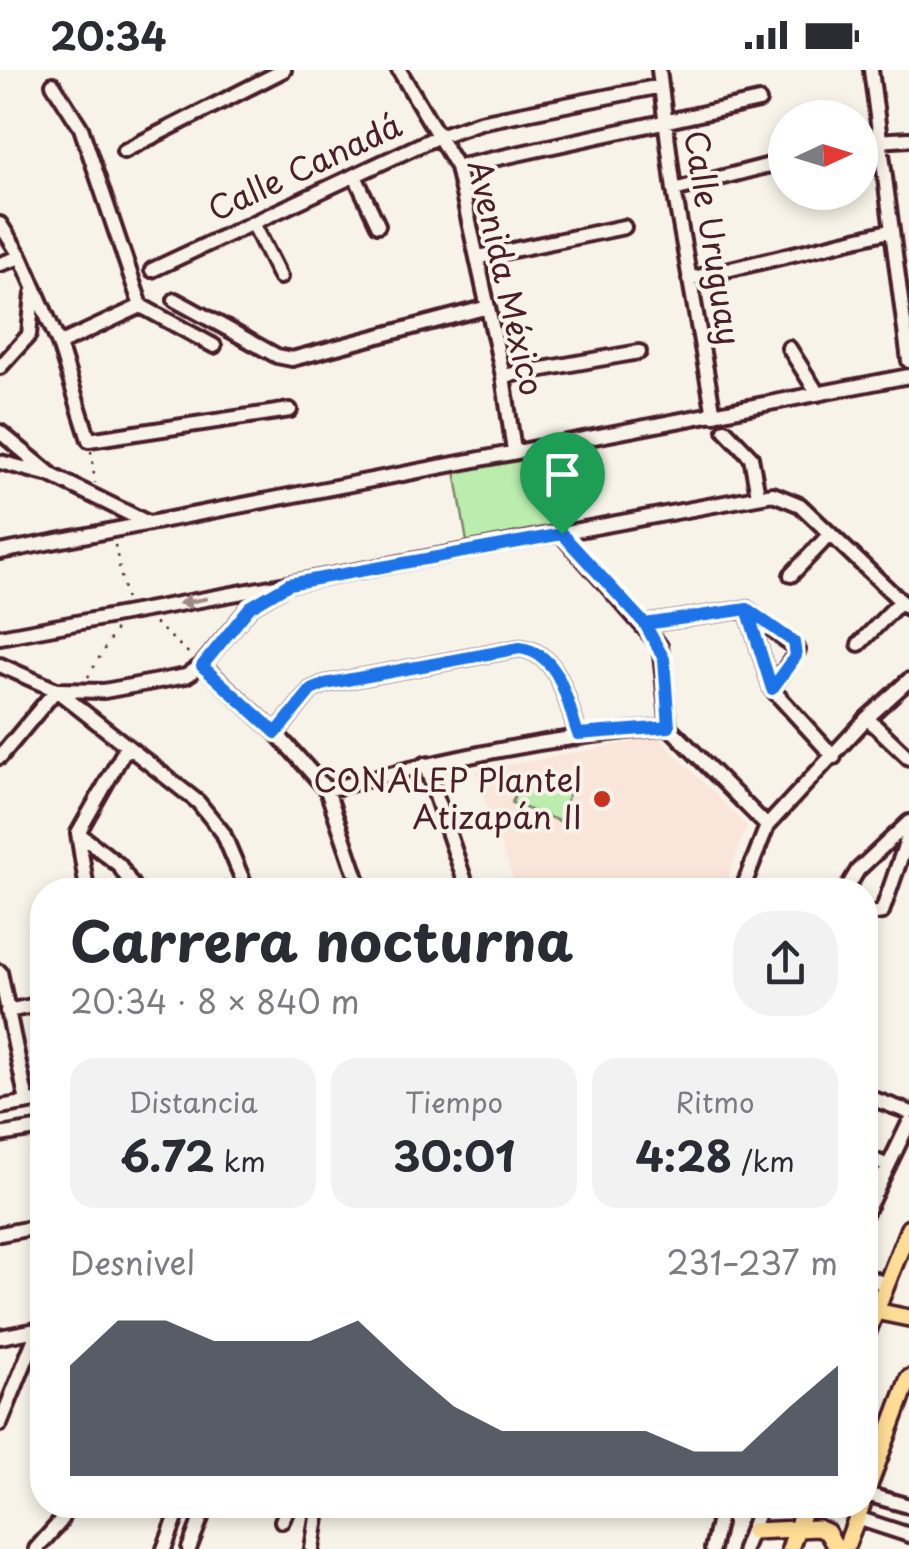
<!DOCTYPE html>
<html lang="es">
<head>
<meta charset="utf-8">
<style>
	:root { --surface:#fff; --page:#f2f2f3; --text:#2b2b33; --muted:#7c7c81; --accent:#111827 }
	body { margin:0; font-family:"Playpen Sans",sans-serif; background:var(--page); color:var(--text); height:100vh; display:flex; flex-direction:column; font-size:38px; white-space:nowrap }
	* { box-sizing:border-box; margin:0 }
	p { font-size:32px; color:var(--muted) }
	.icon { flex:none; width:55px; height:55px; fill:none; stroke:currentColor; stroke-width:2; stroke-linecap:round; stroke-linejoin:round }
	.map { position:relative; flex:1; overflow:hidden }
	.panel { position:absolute; left:30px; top:808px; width:848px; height:640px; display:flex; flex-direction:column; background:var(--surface); border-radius:40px; box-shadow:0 5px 15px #0003 }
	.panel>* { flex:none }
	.needle { width:65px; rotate:86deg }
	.tools { position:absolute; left:768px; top:30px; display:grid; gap:20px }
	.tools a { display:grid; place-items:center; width:110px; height:110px; border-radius:50%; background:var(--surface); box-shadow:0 5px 15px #0003; font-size:50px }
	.pin { position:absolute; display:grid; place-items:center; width:85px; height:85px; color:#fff; margin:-102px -42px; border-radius:50% 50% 50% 0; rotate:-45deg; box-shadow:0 0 10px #0007 }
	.pin .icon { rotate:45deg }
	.round { display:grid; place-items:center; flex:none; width:105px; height:105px; border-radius:40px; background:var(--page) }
	.head { display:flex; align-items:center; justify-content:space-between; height:170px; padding:0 40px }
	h1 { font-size:55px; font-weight:700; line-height:75px }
	.metrics { display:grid; grid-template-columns:repeat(3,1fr); gap:15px; height:170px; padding:10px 40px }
	.metrics div { display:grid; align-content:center; border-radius:25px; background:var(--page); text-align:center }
	.metrics b { font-size:42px; font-weight:700 }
	.metrics small { font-size:28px; font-weight:400 }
	.metrics p { font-size:28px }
	.chart { height:280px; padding:20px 40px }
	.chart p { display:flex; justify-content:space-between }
	.chart svg { width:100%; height:180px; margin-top:10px; fill:var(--accent); opacity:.7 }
	.status { display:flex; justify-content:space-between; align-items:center; height:70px; padding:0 50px; background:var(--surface); direction:ltr }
	.status svg { height:28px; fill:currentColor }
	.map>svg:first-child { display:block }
</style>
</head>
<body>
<div class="status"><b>20:34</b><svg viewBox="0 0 49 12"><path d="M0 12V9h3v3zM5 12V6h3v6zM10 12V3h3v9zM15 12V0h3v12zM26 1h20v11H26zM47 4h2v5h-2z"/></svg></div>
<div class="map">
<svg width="909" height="1479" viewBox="0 0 909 1479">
	<rect width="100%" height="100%" fill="#f7f3e8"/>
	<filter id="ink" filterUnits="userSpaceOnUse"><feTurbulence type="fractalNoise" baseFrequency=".01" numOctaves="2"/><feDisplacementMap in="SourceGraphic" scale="20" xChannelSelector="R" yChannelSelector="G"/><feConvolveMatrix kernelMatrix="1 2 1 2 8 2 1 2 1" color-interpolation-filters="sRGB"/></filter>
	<g filter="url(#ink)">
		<!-- built -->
		<path fill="#f9e5d9" d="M658 667 747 756 723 820H517L475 701Z"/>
		<!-- green -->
		<path fill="#baedae" stroke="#82866c" stroke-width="2.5" d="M538 388 552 455 467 472 455 401Z
			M521 706 569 724 559 751 512 733Z"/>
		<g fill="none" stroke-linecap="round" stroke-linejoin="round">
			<!-- minor casing -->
			<g stroke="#4a1f2b" stroke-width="20">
				<path id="minor" d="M399 0 457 97 503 306 514 381
					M659 0 674 120 714 345
					M871 0 909 291
					M53 14 81 58 141 236 214 276
					M860 72 909 69
					M124 81 284 0
					M457 97 759 31
					M355 106 378 155
					M674 120 785 91
					M253 153 280 207
					M0 154 21 187 59 274 89 370 290 340
					M479 187 624 157
					M0 194 21 187
					M152 200 439 66 480 52 661 16
					M689 209 889 161
					M175 230 277 286 292 289 488 237
					M59 274 141 236
					M789 278 818 324
					M0 297 29 265 33 223
					M503 306 639 282
					M725 360 751 387 758 425
					M0 362 53 406 148 453
					M0 392 46 404
					M561 464 660 576 669 657 767 756
					M0 482 909 306
					M791 505 830 464
					M747 539 772 619 834 687
					M645 554 747 539 798 580 772 619
					M0 567 773 424 800 435 909 539
					M859 574 901 531
					M0 595 56 620 198 732 223 763 247 820
					M202 595 276 663 327 720 361 820
					M58 620 104 621 186 606 202 595 250 537 280 519
					M867 648 909 688
					M276 663 311 620 325 614 520 578C561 584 566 630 578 664
					M0 687 56 620
					M425 694 468 820
					M327 720C440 690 552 666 669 657
					M78 763 119 795 135 820
					M87 820 78 763 126 678
					M742 820 767 756 867 648 909 610
					M846 820 858 800 909 752
					M865 845 882 842 909 764
					M0 902 27 1032
					M7 941 42 934
					M868 1027 909 1042
					M0 1037 42 1030
					M0 1065 42 1058
					M865 1086 888 1096
					M865 1144 909 1053
					M0 1164 42 1156
					M865 1205 886 1215
					M0 1267 42 1259
					M0 1354 38 1260
					M866 1424 909 1436
					M857 1448 909 1465
					M282 1451 289 1435
					M36 1479 60 1452 67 1435
					M164 1479 181 1435
					M189 1479 206 1435
					M312 1479 319 1435
					M712 1479 718 1453
					M744 1479 761 1435"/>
			</g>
			<!-- major casing -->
			<g stroke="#4a1f2b" stroke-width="22">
				<path id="major" d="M875 1241 909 1248
					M865 1268 909 1158
					M865 1426 909 1308
					M753 1461 818 1458 827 1462 837 1479
					M790 1479 805 1435
					M845 1479 862 1435"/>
			</g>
			<!-- path -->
			<path stroke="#4a1f2b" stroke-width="2.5" stroke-dasharray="2.5 8" stroke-linecap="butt" d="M91 381 95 413
				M542 388 555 449
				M115 475 126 531
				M155 553 194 588
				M88 607 117 557"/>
			<!-- minor -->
			<use href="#minor" stroke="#f7f3e8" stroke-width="12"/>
			<!-- major -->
			<use href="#major" stroke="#ffdd96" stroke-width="15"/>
		</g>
		<!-- one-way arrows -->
		<defs><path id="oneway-solid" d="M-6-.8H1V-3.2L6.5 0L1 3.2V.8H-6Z" transform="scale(2.5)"/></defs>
		<use fill="#a0898a" href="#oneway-solid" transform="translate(193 531) rotate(170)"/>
	</g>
	<g fill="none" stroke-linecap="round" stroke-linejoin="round" filter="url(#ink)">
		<!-- route casing -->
		<g stroke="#fff" stroke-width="20">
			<path id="route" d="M562 464 289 514 250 537 202 596 276 663 311 620 325 614 520 578C561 584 566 630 578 664L669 657 664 589 645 554 747 539 794 572 796 586 772 619 747 539 645 554 562 464"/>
		</g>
		<!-- route -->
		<use href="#route" stroke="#1a73e8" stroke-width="12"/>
	</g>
	<!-- markers -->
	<circle fill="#c8321e" stroke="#f7f3e8" stroke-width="4" cx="602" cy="729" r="10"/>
	<g text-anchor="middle" stroke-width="8" stroke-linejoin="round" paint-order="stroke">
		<!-- street labels -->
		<g font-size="32" fill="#4a1f2b" stroke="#f7f3e8">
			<text transform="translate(305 98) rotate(-25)" y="11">Calle Canadá</text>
			<text transform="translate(712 168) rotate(81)" y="11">Calle Uruguay</text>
			<text transform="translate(505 208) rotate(77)" y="11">Avenida México</text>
		</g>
		<!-- poi labels -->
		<g font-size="32" fill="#4a1f2b" stroke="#f7f3e8" text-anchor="end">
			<text x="582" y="722">CONALEP Plantel<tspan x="582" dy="37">Atizapán II</tspan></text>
		</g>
	</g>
</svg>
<div class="tools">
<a><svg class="needle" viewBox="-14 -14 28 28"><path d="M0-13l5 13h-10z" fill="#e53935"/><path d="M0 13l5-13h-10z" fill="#7c7c81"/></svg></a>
</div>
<div class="pin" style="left:562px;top:464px;background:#1e9e55"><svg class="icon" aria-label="arrive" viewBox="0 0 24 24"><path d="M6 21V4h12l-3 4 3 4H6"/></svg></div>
<section class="panel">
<div class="head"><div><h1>Carrera nocturna</h1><p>20:34 · 8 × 840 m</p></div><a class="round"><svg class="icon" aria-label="share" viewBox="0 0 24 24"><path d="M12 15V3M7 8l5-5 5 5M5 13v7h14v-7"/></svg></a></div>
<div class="metrics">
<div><p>Distancia</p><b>6.72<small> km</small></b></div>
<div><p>Tiempo</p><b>30:01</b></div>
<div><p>Ritmo</p><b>4:28<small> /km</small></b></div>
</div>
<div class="chart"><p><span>Desnivel</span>231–237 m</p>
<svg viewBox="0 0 160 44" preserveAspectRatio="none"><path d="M0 44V17L10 6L20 6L30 11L40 11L50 11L60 6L70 17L80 27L90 33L100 33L110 33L120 33L130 38L140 38L150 27L160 17V44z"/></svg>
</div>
</section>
</div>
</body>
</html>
